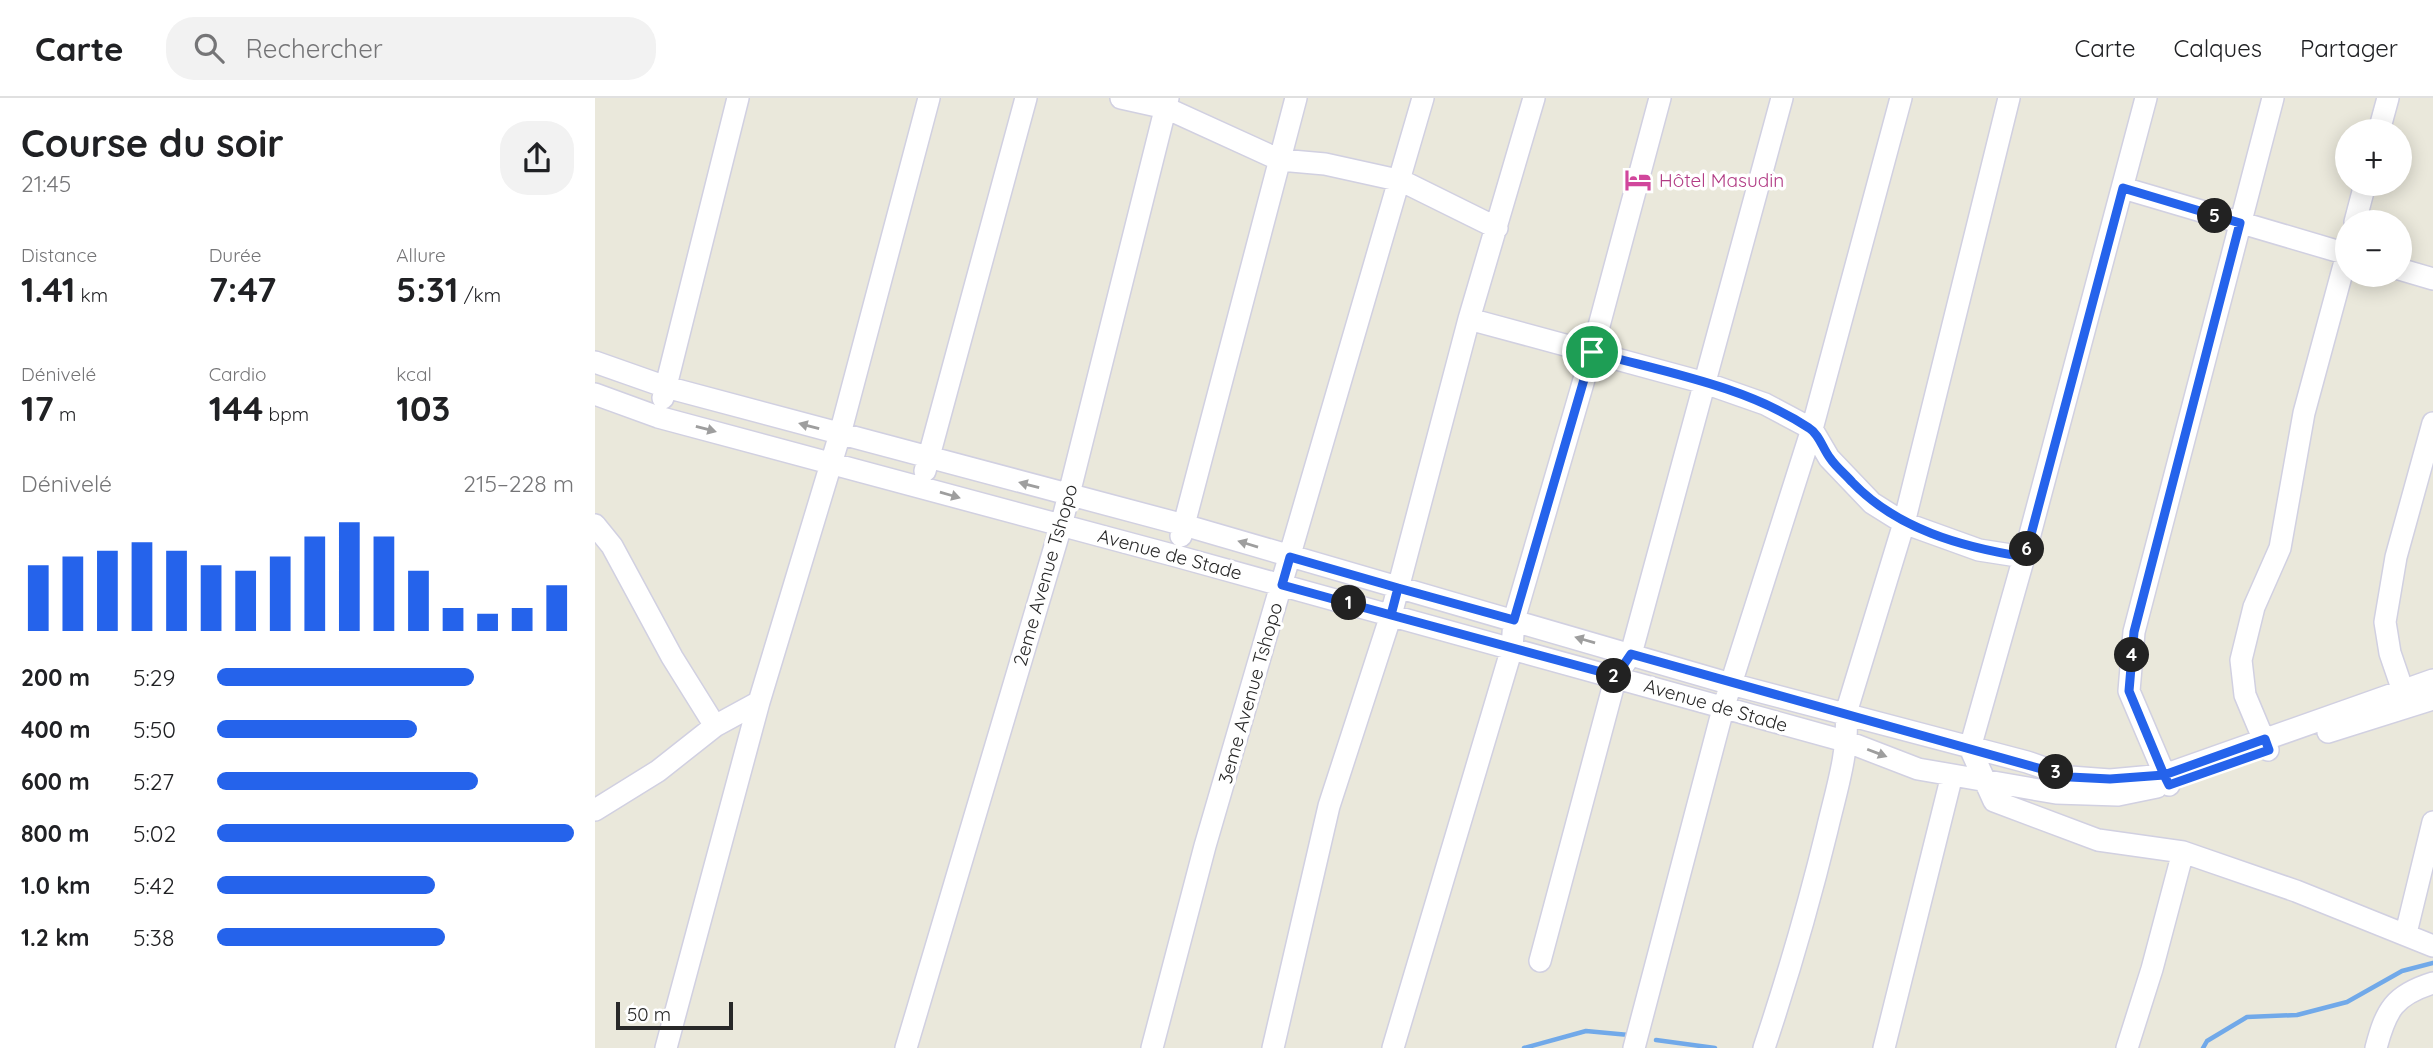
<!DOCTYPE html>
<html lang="fr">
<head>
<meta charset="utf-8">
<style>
	:root { --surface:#fff; --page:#f2f2f2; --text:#202124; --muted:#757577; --line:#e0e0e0; --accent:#2563eb }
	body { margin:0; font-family:Quicksand,sans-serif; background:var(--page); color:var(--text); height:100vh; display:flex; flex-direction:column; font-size:26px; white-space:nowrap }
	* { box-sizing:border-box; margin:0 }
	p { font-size:23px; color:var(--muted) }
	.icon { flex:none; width:38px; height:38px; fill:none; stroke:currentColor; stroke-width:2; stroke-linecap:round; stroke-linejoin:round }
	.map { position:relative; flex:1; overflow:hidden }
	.details { display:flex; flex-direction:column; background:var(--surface); width:595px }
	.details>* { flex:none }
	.controls { position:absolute; left:1740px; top:21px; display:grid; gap:14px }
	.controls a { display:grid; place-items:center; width:77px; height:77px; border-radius:50%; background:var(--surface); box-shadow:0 4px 18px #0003; font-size:35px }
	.scale { position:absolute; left:21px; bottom:18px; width:117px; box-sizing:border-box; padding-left:7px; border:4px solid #282828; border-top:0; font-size:19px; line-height:24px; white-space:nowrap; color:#282828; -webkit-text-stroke:5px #fff; paint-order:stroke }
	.pin { position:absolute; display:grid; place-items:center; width:60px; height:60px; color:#fff; margin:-30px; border:4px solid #fff; border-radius:50%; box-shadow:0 2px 7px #0007 }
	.km { position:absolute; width:35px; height:35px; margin:-18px; border-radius:50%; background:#222; color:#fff; font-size:19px; line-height:35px; text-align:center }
	.round { display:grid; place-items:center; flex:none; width:74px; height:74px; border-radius:28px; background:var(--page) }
	.headline { display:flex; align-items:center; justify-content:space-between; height:119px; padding:0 21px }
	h1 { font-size:38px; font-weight:800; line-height:52px }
	.stats { display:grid; grid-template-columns:repeat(3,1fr); gap:10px; height:119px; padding:7px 21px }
	.stats div { display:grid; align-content:center }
	.stats b { font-size:35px; font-weight:800 }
	.stats small { font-size:19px; font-weight:400 }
	.stats p { font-size:19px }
	.chart { height:196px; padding:14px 21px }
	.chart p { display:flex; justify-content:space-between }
	.chart svg { width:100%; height:126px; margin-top:7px; stroke:var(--accent); stroke-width:6 }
	ul { padding:0 21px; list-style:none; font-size:23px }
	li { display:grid; grid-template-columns:112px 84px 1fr; align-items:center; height:52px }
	li i { height:18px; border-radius:9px; background:var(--accent) }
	header { display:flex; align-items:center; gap:42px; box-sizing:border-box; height:98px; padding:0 35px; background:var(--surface); border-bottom:2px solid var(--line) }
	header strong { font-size:33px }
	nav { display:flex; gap:38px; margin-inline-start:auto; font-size:24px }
	.search { width:490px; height:63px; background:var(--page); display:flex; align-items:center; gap:18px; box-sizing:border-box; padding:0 24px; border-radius:28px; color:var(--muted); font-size:26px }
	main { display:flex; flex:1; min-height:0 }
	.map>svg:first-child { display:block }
</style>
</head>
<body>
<header>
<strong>Carte</strong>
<div class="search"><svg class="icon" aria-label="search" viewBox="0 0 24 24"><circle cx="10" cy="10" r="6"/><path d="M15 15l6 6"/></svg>Rechercher</div>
<nav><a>Carte</a><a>Calques</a><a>Partager</a></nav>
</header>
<main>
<section class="details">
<div class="headline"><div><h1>Course du soir</h1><p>21:45</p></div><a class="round"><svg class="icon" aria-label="share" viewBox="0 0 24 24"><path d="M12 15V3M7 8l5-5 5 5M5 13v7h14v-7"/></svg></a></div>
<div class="stats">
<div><p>Distance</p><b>1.41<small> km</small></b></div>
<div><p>Durée</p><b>7:47</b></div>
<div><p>Allure</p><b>5:31<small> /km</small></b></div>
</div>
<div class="stats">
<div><p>Dénivelé</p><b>17<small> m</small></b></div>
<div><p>Cardio</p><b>144<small> bpm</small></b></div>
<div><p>kcal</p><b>103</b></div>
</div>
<div class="chart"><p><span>Dénivelé</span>215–228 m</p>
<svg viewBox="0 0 160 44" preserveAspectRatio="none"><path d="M5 44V21M15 44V18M25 44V16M35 44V13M45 44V16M55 44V21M65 44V23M75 44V18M85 44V11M95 44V6M105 44V11M115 44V23M125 44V36M135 44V38M145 44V36M155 44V28"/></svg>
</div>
<ul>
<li><b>200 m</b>5:29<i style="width:72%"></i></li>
<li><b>400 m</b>5:50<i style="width:56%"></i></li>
<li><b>600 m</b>5:27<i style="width:73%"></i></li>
<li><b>800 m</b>5:02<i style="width:100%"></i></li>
<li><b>1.0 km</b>5:42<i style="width:61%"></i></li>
<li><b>1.2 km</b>5:38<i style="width:64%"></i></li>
</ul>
</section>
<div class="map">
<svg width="1838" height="950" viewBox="0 0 1838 950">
	<rect width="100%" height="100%" fill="#eae8db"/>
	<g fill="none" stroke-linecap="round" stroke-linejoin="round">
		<!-- stream -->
		<path stroke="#71a9e9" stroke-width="4.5" d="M1061 942 1120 950
			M929 950 991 933 1034 937
			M1608 950 1612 943 1652 919 1702 917 1752 904 1807 873 1838 865"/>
		<!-- minor casing -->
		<g stroke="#d1d0e1" stroke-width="24">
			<path id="minor" d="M526 0 571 10 685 62 730 66 807 83 902 130
				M1551 0 1429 459 1375 650 1399 703 1503 742 1588 754 1701 793 1838 848
				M1784 33 1793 0
				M1528 90 1752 156
				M1760 124 1770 86
				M1804 171 1838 181
				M874 221 1110 285 1170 306 1217 331 1234 360 1277 405 1309 425 1384 452 1429 459
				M0 264 71 289 589 427 1136 586 1432 664 1475 679 1515 682 1569 677 1838 582
				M0 296 63 319 581 458 1253 644 1323 671 1461 695 1523 697 1562 689
				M68 300 143 0
				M330 373 431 0
				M0 427 17 448 77 559 120 628
				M586 438 701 0
				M1808 593 1795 555 1790 524 1801 459 1838 325
				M1733 634 1838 601
				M1673 652 1650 597 1646 562 1659 509 1685 450 1709 315 1752 156
				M1574 687 1534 593 1539 534 1678 0
				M0 712 63 673 120 628 164 604
				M1811 835 1838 724
				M945 863 1021 578 1036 556 1187 0
				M71 950 164 604 245 336 334 0
				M311 950 466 428 573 0
				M557 950 610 748 828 0
				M678 950 734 708 796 517 874 221 939 0
				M798 950 917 550 919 522 997 254 1065 0
				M1039 950 1128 611 1217 331 1306 0
				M1169 950C1193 878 1214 806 1232 732 1241 693 1254 655 1251 615L1309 425 1414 0
				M1289 950 1357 677
				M1532 950 1557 871 1588 754
				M1781 950C1791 912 1799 897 1838 885"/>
		</g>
		<!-- minor -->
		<use href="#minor" stroke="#fff" stroke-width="21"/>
	</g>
	<!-- one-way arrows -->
	<defs><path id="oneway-solid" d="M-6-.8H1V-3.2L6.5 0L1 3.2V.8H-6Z" transform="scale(1.75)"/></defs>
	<g fill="#9e9e9e">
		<use href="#oneway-solid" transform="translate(214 328) rotate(-165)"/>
		<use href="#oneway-solid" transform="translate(111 331) rotate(15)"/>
		<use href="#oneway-solid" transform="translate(434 387) rotate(-165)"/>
		<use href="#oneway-solid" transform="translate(355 397) rotate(16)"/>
		<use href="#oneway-solid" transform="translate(653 446) rotate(-163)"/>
		<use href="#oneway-solid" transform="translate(990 542) rotate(-164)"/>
		<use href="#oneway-solid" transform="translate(1282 655) rotate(21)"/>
	</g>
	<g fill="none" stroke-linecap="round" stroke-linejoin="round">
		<!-- route casing -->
		<g stroke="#fff" stroke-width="14">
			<path id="route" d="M997 254 919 522 803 490 796 517 687 487 695 459 803 490 796 517 1021 578 1036 556 1475 679 1515 681 1569 677 1670 641 1674 652 1574 687 1569 677 1534 593 1539 534 1645 125 1528 90 1430 459C1366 449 1302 431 1257 384 1250 376 1241 369 1235 360 1228 351 1224 336 1214 330 1151 288 1069 274 997 254"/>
		</g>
		<!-- route -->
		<use href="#route" stroke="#2563eb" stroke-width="9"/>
	</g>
	<!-- icons -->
	<defs>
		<g id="hotel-bare" transform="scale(2.1)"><path d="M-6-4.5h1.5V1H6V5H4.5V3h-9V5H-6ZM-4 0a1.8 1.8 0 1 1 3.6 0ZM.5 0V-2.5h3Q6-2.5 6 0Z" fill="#d1479c" stroke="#fff" stroke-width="2.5" paint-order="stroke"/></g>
	</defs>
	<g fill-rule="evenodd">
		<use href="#hotel-bare" x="1043" y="82"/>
	</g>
	<g text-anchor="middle" stroke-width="7" stroke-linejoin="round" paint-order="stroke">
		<!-- hotel labels -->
		<g font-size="19" fill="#b23c85" stroke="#fff" text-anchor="start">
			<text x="1064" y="89">Hôtel Masudin</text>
		</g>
		<!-- street labels -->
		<g font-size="19" fill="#282828" stroke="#fff">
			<text transform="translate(575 456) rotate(15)" y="7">Avenue de Stade</text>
			<text transform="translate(450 477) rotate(-74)" y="7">2eme Avenue Tshopo</text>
			<text transform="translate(655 595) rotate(-74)" y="7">3eme Avenue Tshopo</text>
			<text transform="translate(1121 607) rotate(16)" y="7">Avenue de Stade</text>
		</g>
	</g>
</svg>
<div class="controls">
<a>+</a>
<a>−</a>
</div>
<div class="scale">50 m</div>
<div class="pin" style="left:997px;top:254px;background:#1e9e55"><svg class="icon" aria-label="arrive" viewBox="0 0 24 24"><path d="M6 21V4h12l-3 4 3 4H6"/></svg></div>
<b class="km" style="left:754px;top:505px">1</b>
<b class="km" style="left:1019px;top:578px">2</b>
<b class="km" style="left:1461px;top:674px">3</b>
<b class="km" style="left:1537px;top:557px">4</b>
<b class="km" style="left:1620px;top:118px">5</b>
<b class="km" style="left:1432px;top:451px">6</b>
</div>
</main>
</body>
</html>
